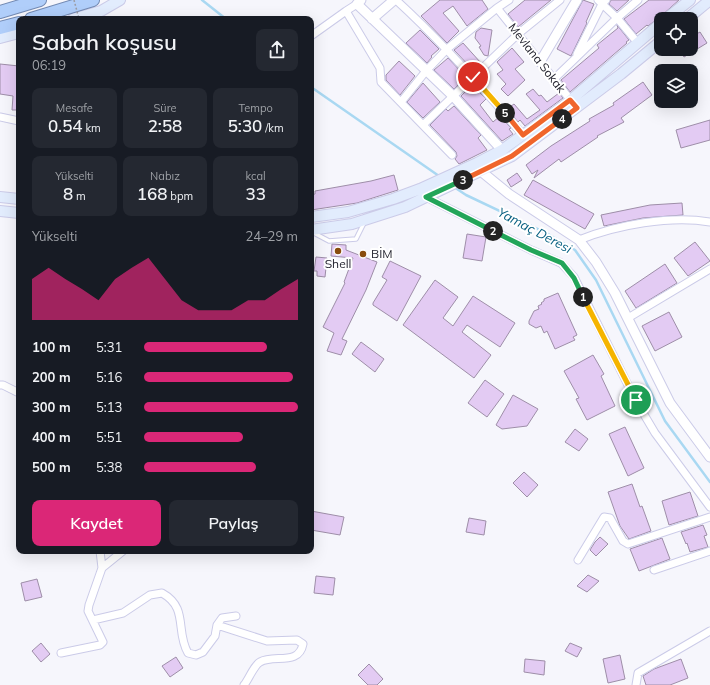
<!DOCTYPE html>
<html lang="tr">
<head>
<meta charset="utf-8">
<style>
	:root { --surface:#171b24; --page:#242831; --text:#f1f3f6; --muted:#9ea1a6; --accent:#db2777 }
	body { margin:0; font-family:Mulish,sans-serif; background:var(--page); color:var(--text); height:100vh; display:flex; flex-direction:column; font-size:15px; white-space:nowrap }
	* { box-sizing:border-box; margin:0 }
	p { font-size:13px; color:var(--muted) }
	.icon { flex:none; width:22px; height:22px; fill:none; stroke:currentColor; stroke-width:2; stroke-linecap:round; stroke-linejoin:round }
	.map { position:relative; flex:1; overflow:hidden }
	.panel { position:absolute; left:16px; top:16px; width:298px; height:538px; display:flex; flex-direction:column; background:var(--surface); border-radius:8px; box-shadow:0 4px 16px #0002 }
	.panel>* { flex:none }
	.tools { position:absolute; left:654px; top:12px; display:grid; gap:8px }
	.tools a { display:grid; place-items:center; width:44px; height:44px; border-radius:8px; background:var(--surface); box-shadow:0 4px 16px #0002; font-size:20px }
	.pin { position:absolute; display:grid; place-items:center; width:34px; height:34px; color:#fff; margin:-17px; border:2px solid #fff; border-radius:50%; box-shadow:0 1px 4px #0007 }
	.km { position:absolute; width:20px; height:20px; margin:-10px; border-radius:50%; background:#222; color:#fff; font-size:11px; line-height:20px; text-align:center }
	.round { display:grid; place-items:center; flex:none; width:42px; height:42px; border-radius:8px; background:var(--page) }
	.head { display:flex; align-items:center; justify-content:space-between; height:68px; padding:0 16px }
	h1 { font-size:22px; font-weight:600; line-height:30px }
	.figures { display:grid; grid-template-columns:repeat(3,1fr); gap:6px; height:68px; padding:4px 16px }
	.figures div { display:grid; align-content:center; border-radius:8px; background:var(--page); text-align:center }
	.figures b { font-size:17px; font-weight:600 }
	.figures small { font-size:11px; font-weight:400 }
	.figures p { font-size:11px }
	.chart { height:112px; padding:8px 16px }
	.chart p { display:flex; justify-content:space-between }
	.chart svg { width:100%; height:72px; margin-top:4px; fill:var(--accent); opacity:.7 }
	.action { display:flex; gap:8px; margin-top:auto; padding:8px 16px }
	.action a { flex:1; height:46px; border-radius:8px; background:var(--accent); color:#fff; font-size:16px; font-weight:600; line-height:46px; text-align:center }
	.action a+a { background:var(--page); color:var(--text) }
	ul { padding:0 16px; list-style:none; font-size:13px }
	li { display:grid; grid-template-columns:64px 48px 1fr; align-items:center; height:30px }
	li i { height:10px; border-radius:5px; background:var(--accent) }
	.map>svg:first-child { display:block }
</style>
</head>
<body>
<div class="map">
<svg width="710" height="685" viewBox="0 0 710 685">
	<rect width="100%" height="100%" fill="#f6f6fc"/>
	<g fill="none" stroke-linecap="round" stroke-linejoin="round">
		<!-- stream -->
		<path stroke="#a9d8f2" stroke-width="2.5" d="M202 0 226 19
			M311 87 439 176
			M454 187 466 195 548 234 575 250 596 280 665 421 710 482"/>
	</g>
	<!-- building -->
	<path fill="#e3cbf3" stroke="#9e8ea8" d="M440 0H482L488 9 467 26 453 6 443 13 459 31 447 43 421 16Z
		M525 0H551L518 27 508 14Z
		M583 0 594 4 586 22 587 23 571 56 557 49Z
		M611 0H629L617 11 609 4Z
		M649 0H679L660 17 648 26 647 25 636 34 624 19Z
		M617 25 629 40 626 42 627 43 570 92 561 80 599 48 597 45 618 28Z
		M481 28 492 30 488 56 484 55 479 47 481 46 475 38 476 32Z
		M420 30 439 49 431 56 432 57 427 63 406 43Z
		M700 32 707 43 684 57 679 49H691V37Z
		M463 43 481 63 473 70 454 50Z
		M512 48 524 62 515 69 525 80 508 96 501 89 506 84 497 74 503 70 497 62Z
		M448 58 466 77 454 89 434 70Z
		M399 61 415 76 400 95 386 80V75Z
		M0 64 19 66V110H12L13 96 0 94Z
		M643 82 652 95 621 118 624 122 597 136 598 137 561 162 559 159 534 178 538 170 532 174 526 165 551 146 590 121 589 119 614 105 613 103Z
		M423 83 440 102 423 118 407 102Z
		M472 85 486 99 480 105 493 122 500 116 511 128 509 129 513 134 502 141 461 96Z
		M533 89 539 96 541 95 547 102 559 93 563 98 525 126 520 120 518 122 507 109 514 104 527 119 540 110 526 94Z
		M454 106 481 135 478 138 487 150 459 164 455 159 457 156 456 152 430 125 446 109 448 111Z
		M710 120V140L681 148 676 130Z
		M517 173 522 180 511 187 507 180Z
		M394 175 398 190 357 203 311 210V195L315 194V191L371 181Z
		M533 180 594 214 585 229 524 195Z
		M682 203 683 215 643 218 604 226 601 215 650 205Z
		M467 234 486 237 482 261 463 258Z
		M695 242 710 261 688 276 674 258Z
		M332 244 346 245V250L377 262 366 290 342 339 347 341 341 355 327 351 334 333 323 327 345 283 344 282 353 258 331 256Z
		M316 257 327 258 325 277 317 276V271H314Z
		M390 261 421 276 397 321 373 305V303L387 280 382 277Z
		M665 264 677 283 636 308 625 291Z
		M435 280 458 297 443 318 453 326 473 296 515 323 500 347 467 325 462 332 491 355 474 378 403 325Z
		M558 293 577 335 573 337 575 340 555 349 547 331 544 333 541 326 536 328 529 324V321L534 311 539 309 538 306 542 304 541 303 544 301V299Z
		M669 312 682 337 655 351 642 326Z
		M361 342 384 359 375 372 352 354Z
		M593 355 604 374 601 376 615 406 587 420 576 399 579 398 564 371Z
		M485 380 504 394 487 417 468 403Z
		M513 395 538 409 527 426 502 429 496 425Z
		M625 427 644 468 628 476 609 434Z
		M575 429 588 439 579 451 565 442Z
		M524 472 538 485 527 497 513 483Z
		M632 484 640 507 642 506 651 531 629 539 620 526 608 492Z
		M690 492 698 516 669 525 662 501Z
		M311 511 344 517 340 535 311 530Z
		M469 518 486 521 484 535 466 532Z
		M703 525 707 535 704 536 708 547 690 552 687 543 686 544 681 532Z
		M600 537 608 544 596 556 590 550 595 542Z
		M662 538 670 559 639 571 630 549Z
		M588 575 599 581 587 592 577 586Z
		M316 576 335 578 333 595 314 593Z
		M37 579 42 597 25 601 21 583Z
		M41 643 50 654 41 662 32 651Z
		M570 643 582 648 577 657 565 651Z
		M620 655 625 679 608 683 603 659Z
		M176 657 183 668 170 677 162 666Z
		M525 659 545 661 544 675 524 672Z
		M681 659 688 678 670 685H646L643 676 654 669Z
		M369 664 383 679 377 685H368L358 675Z"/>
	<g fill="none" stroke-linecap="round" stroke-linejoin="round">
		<!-- service casing -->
		<g stroke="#cbcbe8" stroke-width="5.5">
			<path id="service" d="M312 232 329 241 356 239 364 223"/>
		</g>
		<!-- minor casing -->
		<g stroke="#cbcbe8" stroke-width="9">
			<path id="minor" d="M396 0C442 42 483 88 523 135
				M598 0 617 18 637 42
				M357 4 346 11 380 68 381 82 452 155
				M497 8 573 103
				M311 36 346 11
				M577 54 602 4 606 0
				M554 79 617 18 638 0
				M401 102 426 71 447 49 497 8 509 0
				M0 117 19 121
				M423 125 518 34 560 0
				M426 197 531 250 561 263 574 277 636 401 655 433 710 507
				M579 240C616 225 671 215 710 222
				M628 318 710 269
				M0 385H3L19 393
				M578 560 604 517 610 518 623 541 628 544 710 517
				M102 568 123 551
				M654 570 710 551
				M93 620 123 613 150 595 162 593C189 608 175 631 188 653L196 655 203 652 215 636 217 625 222 618 236 616
				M217 625 267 641 297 640 303 644C299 666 274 654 260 662 254 665 249 679 244 685
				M61 653 100 645 103 642 88 611 89 605 102 568 100 551
				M636 685 638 673 710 631"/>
		</g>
		<!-- tertiary casing -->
		<g stroke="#cbcbe8" stroke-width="11">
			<path id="tertiary" d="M361 0 357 4 453 96 502 150
				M372 19 394 0
				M540 62 577 0
				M482 172 509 194 579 240 596 262 615 293 670 403 710 457"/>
		</g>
		<!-- secondary casing -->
		<g stroke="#cbcbe8" stroke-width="12">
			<path id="secondary" d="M73 19 101 11 120 0
				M666 19 690 0
				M687 19 710 0
				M0 38 19 33
				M0 197 19 199
				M0 211 19 213
				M311 217 348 212 393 199 420 189 477 163 502 150 566 104 661 23
				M311 230 352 224 405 207 512 156 621 74 661 41"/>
		</g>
		<!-- trunk casing -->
		<g stroke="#738ab3" stroke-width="14">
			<path id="trunk" d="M0 12 40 0
				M31 19 93 0
				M0 28 19 23"/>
		</g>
		<!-- service -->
		<use href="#service" stroke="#fff" stroke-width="3.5"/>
		<!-- minor -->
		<use href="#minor" stroke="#fff" stroke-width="7"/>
		<!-- tertiary -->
		<use href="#tertiary" stroke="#fff" stroke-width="9"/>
		<!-- secondary -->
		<use href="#secondary" stroke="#e2ecfd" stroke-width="10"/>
		<!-- trunk -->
		<use href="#trunk" stroke="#b0cefa" stroke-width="12"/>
		<!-- path-bridge -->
		<path stroke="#9c9ca4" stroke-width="1.5" stroke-dasharray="2 2" stroke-linecap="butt" d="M74 0 79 19"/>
	</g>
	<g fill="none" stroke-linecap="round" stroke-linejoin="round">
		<!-- split-1 casing -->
		<g stroke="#fff" stroke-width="8">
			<path id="split-1" d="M583 297 636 400"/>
		</g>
		<!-- split-2 casing -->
		<g stroke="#fff" stroke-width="8">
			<path id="split-2" d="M493 231 531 250 562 263 574 278 583 297"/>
		</g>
		<!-- split-3 casing -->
		<g stroke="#fff" stroke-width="8">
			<path id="split-3" d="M463 180 426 197 493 231"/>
		</g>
		<!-- split-4 casing -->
		<g stroke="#fff" stroke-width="8">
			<path id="split-4" d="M463 180 512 156 562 119"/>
		</g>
		<!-- split-5 casing -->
		<g stroke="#fff" stroke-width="8">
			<path id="split-5" d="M505 113 523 135 570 100 577 108 562 119"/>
		</g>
		<!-- split-6 casing -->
		<g stroke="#fff" stroke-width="8">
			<path id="split-6" d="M473 77 505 113"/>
		</g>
		<!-- split-1 -->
		<use href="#split-1" stroke="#f5b400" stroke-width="5"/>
		<!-- split-2 -->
		<use href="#split-2" stroke="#22a559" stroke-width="5"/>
		<!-- split-3 -->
		<use href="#split-3" stroke="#22a559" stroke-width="5"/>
		<!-- split-4 -->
		<use href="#split-4" stroke="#f0652b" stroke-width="5"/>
		<!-- split-5 -->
		<use href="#split-5" stroke="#f0652b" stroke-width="5"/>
		<!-- split-6 -->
		<use href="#split-6" stroke="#f5b400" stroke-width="5"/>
	</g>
	<!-- markers -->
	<g fill="#894c0d" stroke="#fff" stroke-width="1.5">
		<circle cx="338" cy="251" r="4"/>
		<circle cx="363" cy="254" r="4"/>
	</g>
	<g text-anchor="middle" stroke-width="4" stroke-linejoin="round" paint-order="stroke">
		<!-- street labels -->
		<g font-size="12" fill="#252530" stroke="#fff">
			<text transform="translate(537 58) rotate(52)" y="4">Mevlana Sokak</text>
		</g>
		<!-- poi labels -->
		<g font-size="12" fill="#252530" stroke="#fff" text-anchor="start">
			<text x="371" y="258">BİM</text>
			<text x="338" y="268" text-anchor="middle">Shell</text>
		</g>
		<!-- water labels -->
		<g font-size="13" font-style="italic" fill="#065f80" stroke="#fff">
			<text transform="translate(535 230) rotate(28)" y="5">Yamaç Deresi</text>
		</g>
	</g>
</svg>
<div class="tools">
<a><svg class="icon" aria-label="locate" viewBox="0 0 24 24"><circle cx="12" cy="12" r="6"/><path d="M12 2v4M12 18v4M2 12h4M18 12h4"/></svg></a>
<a><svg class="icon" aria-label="layers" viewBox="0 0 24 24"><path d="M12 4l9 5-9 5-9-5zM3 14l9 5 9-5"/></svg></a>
</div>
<div class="pin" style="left:636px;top:400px;background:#1e9e55"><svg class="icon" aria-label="arrive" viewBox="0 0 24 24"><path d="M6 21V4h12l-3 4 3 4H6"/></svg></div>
<div class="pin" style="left:473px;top:77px;background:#d93025"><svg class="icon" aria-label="check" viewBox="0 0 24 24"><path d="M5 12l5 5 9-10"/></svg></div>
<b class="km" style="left:583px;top:297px">1</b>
<b class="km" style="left:493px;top:231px">2</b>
<b class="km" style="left:463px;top:180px">3</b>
<b class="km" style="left:562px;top:119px">4</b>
<b class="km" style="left:505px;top:113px">5</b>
<section class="panel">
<div class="head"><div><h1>Sabah koşusu</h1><p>06:19</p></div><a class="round"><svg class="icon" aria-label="share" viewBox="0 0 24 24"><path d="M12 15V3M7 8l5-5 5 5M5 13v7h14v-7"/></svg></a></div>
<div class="figures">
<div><p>Mesafe</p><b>0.54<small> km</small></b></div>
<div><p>Süre</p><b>2:58</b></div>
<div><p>Tempo</p><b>5:30<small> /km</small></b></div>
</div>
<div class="figures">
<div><p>Yükselti</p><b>8<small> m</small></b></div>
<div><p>Nabız</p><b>168<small> bpm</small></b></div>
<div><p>kcal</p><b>33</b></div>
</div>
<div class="chart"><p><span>Yükselti</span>24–29 m</p>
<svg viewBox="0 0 160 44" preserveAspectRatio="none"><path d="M0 44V19L10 12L20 19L30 25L40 32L50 19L60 12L70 6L80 19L90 32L100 38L110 38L120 38L130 32L140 32L150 25L160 19V44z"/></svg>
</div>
<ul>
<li><b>100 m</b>5:31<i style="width:80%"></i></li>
<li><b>200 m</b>5:16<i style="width:97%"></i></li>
<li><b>300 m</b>5:13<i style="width:100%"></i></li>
<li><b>400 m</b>5:51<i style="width:64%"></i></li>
<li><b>500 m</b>5:38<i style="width:73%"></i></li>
</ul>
<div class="action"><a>Kaydet</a><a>Paylaş</a></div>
</section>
</div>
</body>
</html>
